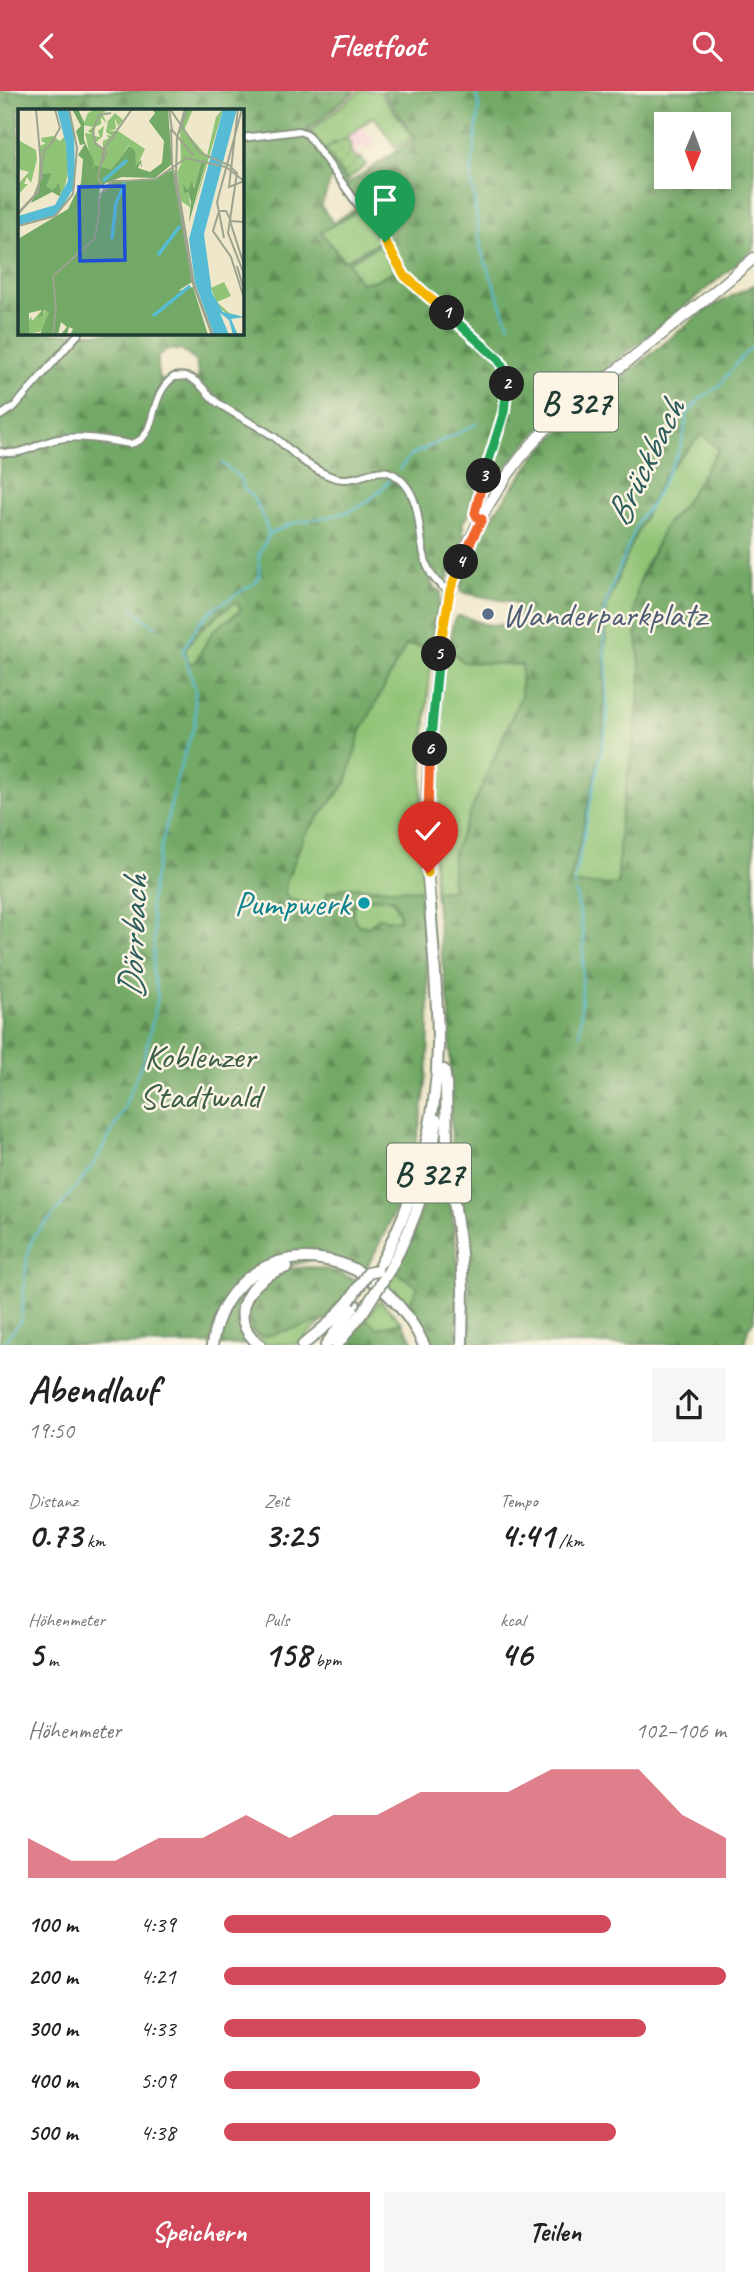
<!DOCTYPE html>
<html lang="de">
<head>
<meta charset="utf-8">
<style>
	:root { --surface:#fff; --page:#f6f6f6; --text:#222; --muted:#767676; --accent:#d1495b }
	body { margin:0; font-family:Caveat,sans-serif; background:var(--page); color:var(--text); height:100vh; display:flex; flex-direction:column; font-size:26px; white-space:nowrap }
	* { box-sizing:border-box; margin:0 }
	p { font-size:23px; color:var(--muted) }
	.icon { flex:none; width:38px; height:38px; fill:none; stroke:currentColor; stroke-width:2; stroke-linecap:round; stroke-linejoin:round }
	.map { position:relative; height:1254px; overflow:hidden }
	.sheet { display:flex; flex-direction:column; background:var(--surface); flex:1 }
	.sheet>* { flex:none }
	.needle { width:46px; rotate:181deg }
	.fabs { position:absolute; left:654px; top:21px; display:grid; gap:14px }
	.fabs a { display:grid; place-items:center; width:77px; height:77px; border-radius:0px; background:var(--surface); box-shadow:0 4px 10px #0003; font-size:35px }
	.pin { position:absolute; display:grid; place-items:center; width:60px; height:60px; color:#fff; margin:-72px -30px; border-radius:50% 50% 50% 0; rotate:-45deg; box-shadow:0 0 7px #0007 }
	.pin .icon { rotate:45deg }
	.km { position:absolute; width:35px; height:35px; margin:-18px; border-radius:50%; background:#222; color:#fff; font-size:19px; line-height:35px; text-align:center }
	.round { display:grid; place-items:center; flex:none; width:74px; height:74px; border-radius:0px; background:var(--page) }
	.head { display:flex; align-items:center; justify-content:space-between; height:119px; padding:0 28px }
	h1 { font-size:38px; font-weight:700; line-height:52px }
	.stats { display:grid; grid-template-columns:repeat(3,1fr); gap:10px; height:119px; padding:7px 28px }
	.stats div { display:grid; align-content:center }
	.stats b { font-size:35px; font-weight:700 }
	.stats small { font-size:19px; font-weight:400 }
	.stats p { font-size:19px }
	.chart { height:196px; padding:14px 28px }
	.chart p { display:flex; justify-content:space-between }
	.chart svg { width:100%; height:126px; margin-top:7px; fill:var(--accent); opacity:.7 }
	.primary-button { display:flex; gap:14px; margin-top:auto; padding:14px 28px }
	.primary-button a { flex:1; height:80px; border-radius:0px; background:var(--accent); color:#fff; font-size:28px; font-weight:700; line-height:80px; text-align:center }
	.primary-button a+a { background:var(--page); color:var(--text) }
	ul { padding:0 28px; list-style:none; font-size:23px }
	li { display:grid; grid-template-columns:112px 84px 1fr; align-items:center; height:52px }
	li i { height:18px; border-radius:9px; background:var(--accent) }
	header { display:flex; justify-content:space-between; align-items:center; height:91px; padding:0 28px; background:var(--accent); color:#fff; font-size:32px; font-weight:700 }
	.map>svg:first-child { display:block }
</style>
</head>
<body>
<header><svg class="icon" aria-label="back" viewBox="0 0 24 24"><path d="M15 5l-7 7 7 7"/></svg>Fleetfoot<svg class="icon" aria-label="search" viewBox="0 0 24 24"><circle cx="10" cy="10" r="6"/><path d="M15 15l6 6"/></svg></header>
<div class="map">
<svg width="754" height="1254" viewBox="0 0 754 1254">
	<defs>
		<pattern id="forest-firs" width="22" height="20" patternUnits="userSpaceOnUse" patternTransform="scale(1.75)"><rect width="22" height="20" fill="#73a966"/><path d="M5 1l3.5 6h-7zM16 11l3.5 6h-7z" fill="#5e8b55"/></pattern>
		<pattern id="garden-dots" width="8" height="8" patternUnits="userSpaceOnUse" patternTransform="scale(1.75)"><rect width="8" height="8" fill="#8fc375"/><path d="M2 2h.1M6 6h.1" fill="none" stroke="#74a061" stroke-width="1.8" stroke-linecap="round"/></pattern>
	</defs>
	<rect width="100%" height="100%" fill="#fcf5e5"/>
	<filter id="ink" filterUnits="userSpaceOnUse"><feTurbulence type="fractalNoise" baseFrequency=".0143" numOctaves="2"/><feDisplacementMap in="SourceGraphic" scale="14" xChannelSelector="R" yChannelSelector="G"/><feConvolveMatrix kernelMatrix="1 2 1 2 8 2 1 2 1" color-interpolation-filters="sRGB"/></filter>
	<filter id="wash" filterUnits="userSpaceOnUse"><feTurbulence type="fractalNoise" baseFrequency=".00686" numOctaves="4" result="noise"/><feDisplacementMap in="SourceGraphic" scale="28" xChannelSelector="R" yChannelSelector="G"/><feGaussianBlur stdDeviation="1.57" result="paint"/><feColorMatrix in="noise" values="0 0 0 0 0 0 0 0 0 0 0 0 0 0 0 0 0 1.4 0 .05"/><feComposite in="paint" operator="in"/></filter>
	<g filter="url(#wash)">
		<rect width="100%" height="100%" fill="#efe7ca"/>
		<!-- built -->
		<path fill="#f6cfd7" d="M362 35 375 54 368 59 363 53 356 58 360 66 357 69 348 57 352 54 346 47Z"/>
		<!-- green -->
		<path fill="#8fc375" stroke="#578054" stroke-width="2" d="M360 0H379L413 46 396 57 374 25 341 51 333 52 325 59 310 40Z
			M358 120 380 150 344 170 321 141Z
			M379 154 394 180 376 189 360 192 348 171Z
			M701 342 719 357 682 416 669 429 642 481 637 498 634 524 641 578 640 597 634 651 620 730 618 794 570 793 603 650 607 514 632 452 665 383Z
			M236 511 241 519 213 540 195 571 189 574 185 559C197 538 217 525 236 511Z
			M406 554 433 556C424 638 418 718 423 800L348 796 319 815 288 808 285 802 286 791 305 743 346 692 361 640Z
			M445 558H450L463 571 522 574 521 605 453 762 451 799 435 800 432 706Z
			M359 807 388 808 394 810 400 824 399 830 378 827 369 836 358 834C352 826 350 815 359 807Z
			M396 1181 418 1196 407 1217 386 1198Z
			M380 1209 401 1231 378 1238 366 1228Z
			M344 1211 298 1253H264L249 1238 247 1213Z"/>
		<!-- forest -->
		<path fill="url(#forest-firs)" stroke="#49734d" stroke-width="2" fill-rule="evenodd" d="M0 0H355L307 39 348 93 416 47 382 0H754V157C669 235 566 295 496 389L480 379 468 425 463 430V447L446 493 439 489 435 479 428 482 433 496 441 500 433 556 406 554 361 640 346 692 305 743 286 791 285 802 288 808 319 815 326 810 327 802 348 796 419 799C423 837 428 875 429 912 431 1009 414 1095 365 1179L325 1165 243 1187 210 1253 0 1254ZM19 19H242V242H19ZM667 33H719V86H667ZM333 83 357 117 333 132 321 115ZM358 120 380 151 344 170 321 141ZM379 154 394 180 376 189 361 192 348 171ZM167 258 181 259 196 270 199 289 174 284 164 291 158 285V265ZM236 511 241 519 213 540 195 571 189 573 185 559C196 539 217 523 236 511ZM359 807 388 808 394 810 400 824 399 830 378 827 369 836 358 834C352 826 350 815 359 807Z
			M754 194V1229L748 1238 744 1253H467L469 1196 464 1129 453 1073 450 1015V921L442 871 435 800 451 799 453 762 521 605 522 574 463 571 450 558 453 531 457 525C467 525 474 530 484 533 494 535 504 534 513 533L517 512 465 502 461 500 460 497 468 471 489 430 533 368 568 331 705 219ZM702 343 719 358 682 416 664 436 637 498 634 524 641 578 640 597 634 651 620 730 618 794 570 793 603 650 607 514 632 452 665 383Z
			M441 1084 445 1093 449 1095 458 1175 457 1253H430L407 1217 418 1196 395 1180 415 1138 431 1088Z
			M310 1176 335 1180 358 1190 327 1229 262 1246 254 1241 248 1221 251 1206 266 1190 288 1178Z
			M239 1207 237 1227 242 1234 241 1243 248 1253 220 1254 226 1225Z
			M366 1228 378 1237 401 1231 415 1253H346Z"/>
		<!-- garden -->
		<path fill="url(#garden-dots)" stroke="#578054" stroke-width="2" d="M346 47 352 54 349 58 357 69 360 66 366 74 347 89 325 59C334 51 339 53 346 47Z"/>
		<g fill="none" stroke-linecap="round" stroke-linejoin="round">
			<!-- stream -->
			<path stroke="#56bcd5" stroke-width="2" d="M476 0 479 16 471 85 481 159 509 234
				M399 378 411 364 477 333
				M315 428C351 422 366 417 390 389
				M270 443 293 432 311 429
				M132 517 156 536
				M603 525 608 506 639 428 651 414 677 364 683 349 687 323 700 308 719 295 744 263 754 256
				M575 796 574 791 607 633V579L603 534
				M576 802 584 848 580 943
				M2 1254 21 1229 27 1167 33 1145 52 1126 94 1073 123 1020 145 963 158 906 153 883 154 840 150 815 153 793 176 690 195 631V597L183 559 199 532 213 518 256 491 259 486V463L269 444C264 429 257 407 244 398L240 387 222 372"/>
		</g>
	</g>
	<g filter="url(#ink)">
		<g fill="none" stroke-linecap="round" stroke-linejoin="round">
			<!-- minor casing -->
			<g stroke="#87927f" stroke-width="10">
				<path id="minor" d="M242 47 298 40 307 43 385 151 405 185 499 269 507 289 504 321 477 409V426L482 428
					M0 325 15 315 79 242
					M0 361C22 366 37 352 58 348 82 344 107 349 130 353 160 348 146 305 174 286 180 285 185 285 190 287 202 292 208 305 218 312 235 324 255 333 273 345 284 353 294 364 306 372 317 379 331 388 345 388 369 388 382 368 404 392 431 422 408 480 450 500"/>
			</g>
			<!-- primary casing -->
			<g stroke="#87927f" stroke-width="13">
				<path id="primary" d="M430 812C423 741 428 671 435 601 439 566 441 529 451 496 469 441 502 384 542 342 568 316 598 294 627 271 670 237 713 203 754 167"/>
			</g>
			<!-- trunk casing -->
			<g stroke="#87927f" stroke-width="14">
				<path id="trunk" d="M444 979 446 992 447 1057 461 1162 463 1199 462 1254
					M390 1178C417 1128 430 1086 437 1029
					M377 1180C415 1111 437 1034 438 955 438 908 433 859 430 812
					M212 1254C221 1188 278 1152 342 1173 377 1185 409 1221 424 1254
					M260 1254C223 1225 251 1186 287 1176
					M303 1254 329 1232 349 1210
					M326 1254 355 1214
					M337 1254 363 1221"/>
			</g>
			<!-- minor -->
			<use href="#minor" stroke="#fff" stroke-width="6"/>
			<!-- primary -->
			<use href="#primary" stroke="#fff" stroke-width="10"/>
			<!-- trunk -->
			<use href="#trunk" stroke="#fff" stroke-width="10"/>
			<!-- trunk-bridge casing -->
			<g stroke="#87927f" stroke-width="14" stroke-linecap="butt">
				<path id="trunk-bridge" d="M349 1210 368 1182 377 1180
					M363 1221 390 1178"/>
			</g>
			<!-- trunk-bridge -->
			<use href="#trunk-bridge" stroke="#fff" stroke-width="10"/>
		</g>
	</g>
	<g fill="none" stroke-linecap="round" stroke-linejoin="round" filter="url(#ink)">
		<!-- split-1 casing -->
		<g stroke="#fff" stroke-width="14">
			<path id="split-1" d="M385 151 405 185 447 222"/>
		</g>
		<!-- split-2 casing -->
		<g stroke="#fff" stroke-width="14">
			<path id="split-2" d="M447 222 499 269 503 276 507 293"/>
		</g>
		<!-- split-3 casing -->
		<g stroke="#fff" stroke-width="14">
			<path id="split-3" d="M484 385 504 321 507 293"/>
		</g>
		<!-- split-4 casing -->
		<g stroke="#fff" stroke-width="14">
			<path id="split-4" d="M461 471 482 428 477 426 475 422 484 385"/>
		</g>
		<!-- split-5 casing -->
		<g stroke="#fff" stroke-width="14">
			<path id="split-5" d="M439 563 450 500 461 471"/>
		</g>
		<!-- split-6 casing -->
		<g stroke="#fff" stroke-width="14">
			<path id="split-6" d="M430 658 439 563"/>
		</g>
		<!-- split-7 casing -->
		<g stroke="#fff" stroke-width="14">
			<path id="split-7" d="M427 753 430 658"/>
		</g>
		<!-- split-8 casing -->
		<g stroke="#fff" stroke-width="14">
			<path id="split-8" d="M427 753 428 782"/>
		</g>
		<!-- split-1 -->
		<use href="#split-1" stroke="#f5b400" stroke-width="9"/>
		<!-- split-2 -->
		<use href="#split-2" stroke="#22a559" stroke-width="9"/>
		<!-- split-3 -->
		<use href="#split-3" stroke="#22a559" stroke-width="9"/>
		<!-- split-4 -->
		<use href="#split-4" stroke="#f0652b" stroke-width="9"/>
		<!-- split-5 -->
		<use href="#split-5" stroke="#f5b400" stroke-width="9"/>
		<!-- split-6 -->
		<use href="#split-6" stroke="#22a559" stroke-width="9"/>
		<!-- split-7 -->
		<use href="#split-7" stroke="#f0652b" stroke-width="9"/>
		<!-- split-8 -->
		<use href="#split-8" stroke="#f5b400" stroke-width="9"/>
	</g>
	<!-- markers -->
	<circle fill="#5c6f8a" stroke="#fcf5e5" stroke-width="2.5" cx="488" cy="523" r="7"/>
	<circle fill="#0f9aa8" stroke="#fcf5e5" stroke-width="2.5" cx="364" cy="812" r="7"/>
	<g text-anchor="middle" stroke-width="5" stroke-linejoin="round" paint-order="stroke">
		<!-- shield labels -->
		<g fill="#fcf5e5" stroke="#617469" stroke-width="2">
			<rect x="534" y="281.5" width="84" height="59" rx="5"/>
			<rect x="387" y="1052.5" width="84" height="59" rx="5"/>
		</g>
		<g font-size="33" font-weight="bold" fill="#1f3d34">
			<text x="576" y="323">B 327</text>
			<text x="429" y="1094">B 327</text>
		</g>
		<!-- service labels -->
		<g font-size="35" fill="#4e5e75" stroke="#fcf5e5" text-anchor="start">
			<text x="502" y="535">Wanderparkplatz</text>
		</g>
		<!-- culture labels -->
		<g font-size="35" fill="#0d838f" stroke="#fcf5e5" text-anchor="end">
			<text x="350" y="824">Pumpwerk</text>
		</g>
		<!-- park labels -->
		<g font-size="35" fill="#3b5e44" stroke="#fcf5e5">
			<text x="200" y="977">Koblenzer<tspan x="200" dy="40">Stadtwald</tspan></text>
		</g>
		<!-- water labels -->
		<g font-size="37" font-style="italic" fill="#2d5d5c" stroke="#fcf5e5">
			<text transform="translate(644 371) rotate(-64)" y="13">Brückbach</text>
			<text transform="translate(132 846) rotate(-88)" y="13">Dörrbach</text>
		</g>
	</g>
	<!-- overview -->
	<g transform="translate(18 18)">
		<rect width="226" height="226" fill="#efe7ca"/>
		<path d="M78 0 89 3 84 4 89 15 83 8V15L77 18 76 27 82 28 80 22 86 17 84 28 78 33 85 41V32L91 29 88 26 94 27 88 23 90 12 97 4 105 11 100 17 97 9 98 20 91 22H100L127 40 119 57 111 36 93 62 75 60 67 24 74 25 70 22 75 18 65 16 70 4ZM175 0 166 21 189 47 198 8 205 0 176 100 188 52 184 51 177 75 170 83 173 99 163 92 159 64 163 55 162 16 167 1ZM44 17 48 36 51 60 45 85 39 81 41 73 35 81 27 77 34 64 20 79 22 37 28 34 24 33 23 29 35 27 42 32 46 28ZM0 31 18 41 19 50 13 74 9 68 6 75H10L0 86V75L11 63 0 60ZM206 173 213 187 199 193 211 204 226 208 210 206 200 197 193 179ZM28 199 31 203 25 222 5 226 13 207 14 212 24 201 21 208 25 207Z" fill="#8fc375"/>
		<path d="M54 0H60L66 13V31L76 53 75 60 77 56 93 61 111 37 117 42 118 56 123 51 124 59 122 54 120 59 132 63 144 54 146 32 131 12 137 4 134 0H150L154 55 137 69 104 68 88 74 82 79 80 97 84 82 96 71H134L156 60 174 173 160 182 175 178 190 226H52L55 220 51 218 49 226H42L49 218 43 213 40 226H22L31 203 26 201 25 207 20 209 24 201 11 204V224L0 226V130L50 100 63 74 65 50 60 46 67 35 62 36 58 22 63 17ZM184 51 188 52 171 114 173 93 170 83 166 84 165 75 170 82 174 72 176 79ZM34 64 28 77 35 81 41 73 43 88 34 83 13 94 25 65Z" fill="#73a966"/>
		<path d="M39 0H50L56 20 57 77 39 106 0 116V107L37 96 50 72 48 36ZM205 0H219L186 125 194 184 205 203 226 208 213 210 220 226H215L211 211 202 204 211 226H196L177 174 171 130Z" fill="#56bcd5"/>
		<path fill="none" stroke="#56bcd5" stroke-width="3.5" d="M201 53 214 0M199 58 182 127 190 185 207 226M85 72 109 51M0 111 38 99 51 79 54 49 44 0M94 130 98 94 107 74M140 146 162 117M135 207 172 177"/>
		<path fill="none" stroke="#9ca38e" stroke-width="2" d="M151 0 154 21 176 47M152 0 182 44 211 56 219 64 210 124 226 165M167 0 159 29 158 66 176 175 195 226M220 0 211 78 226 72M153 20 154 55 174 172 194 226M160 26 170 0M35 31 42 19 37 0M83 55 89 43 77 34 75 22 81 6 93 4M80 68 86 40 114 0M80 69 87 82 96 71M0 104 16 87 24 67 18 0M81 104V87L92 73 138 70 168 49 208 58 226 72M0 105 20 83 26 42 37 30M212 112 226 156M0 117 37 107 55 85 59 39 51 0M206 129 199 93 224 0M219 157 226 181M225 186 213 148 195 122 201 102H208L213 112 226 113M35 226 38 199 35 167 77 129 81 104"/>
		<path fill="#1d4ed8" fill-opacity="0.15" stroke="#1d4ed8" stroke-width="3.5" d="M106 77 107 151 62 152 61 78Z"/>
		<rect width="226" height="226" fill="none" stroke="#1f3d34" stroke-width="3.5"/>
	</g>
</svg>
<div class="fabs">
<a><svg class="needle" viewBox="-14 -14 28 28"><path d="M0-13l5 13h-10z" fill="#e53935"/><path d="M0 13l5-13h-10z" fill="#767676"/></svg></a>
</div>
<div class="pin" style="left:385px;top:151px;background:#1e9e55"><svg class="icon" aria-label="arrive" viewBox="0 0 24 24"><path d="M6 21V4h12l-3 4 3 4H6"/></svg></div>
<div class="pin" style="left:428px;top:782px;background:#d93025"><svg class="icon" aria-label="check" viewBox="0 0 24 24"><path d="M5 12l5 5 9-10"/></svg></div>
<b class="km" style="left:447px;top:222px">1</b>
<b class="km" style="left:507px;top:293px">2</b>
<b class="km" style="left:484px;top:385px">3</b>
<b class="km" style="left:461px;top:471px">4</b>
<b class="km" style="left:439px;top:563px">5</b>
<b class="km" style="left:430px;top:658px">6</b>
</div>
<section class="sheet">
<div class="head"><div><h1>Abendlauf</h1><p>19:50</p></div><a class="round"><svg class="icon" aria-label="share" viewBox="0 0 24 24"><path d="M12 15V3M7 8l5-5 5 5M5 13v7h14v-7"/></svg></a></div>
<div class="stats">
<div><p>Distanz</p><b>0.73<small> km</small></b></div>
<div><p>Zeit</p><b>3:25</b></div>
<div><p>Tempo</p><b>4:41<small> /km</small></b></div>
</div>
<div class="stats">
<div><p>Höhenmeter</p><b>5<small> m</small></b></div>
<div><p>Puls</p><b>158<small> bpm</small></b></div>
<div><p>kcal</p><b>46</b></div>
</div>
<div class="chart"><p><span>Höhenmeter</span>102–106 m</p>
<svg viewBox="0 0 160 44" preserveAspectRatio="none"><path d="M0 44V30L10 38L20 38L30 30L40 30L50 22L60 30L70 22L80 22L90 14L100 14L110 14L120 6L130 6L140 6L150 22L160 30V44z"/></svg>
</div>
<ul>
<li><b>100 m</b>4:39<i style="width:77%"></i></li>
<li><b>200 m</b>4:21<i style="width:100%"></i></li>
<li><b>300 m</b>4:33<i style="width:84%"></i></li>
<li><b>400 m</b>5:09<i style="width:51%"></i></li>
<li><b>500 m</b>4:38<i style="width:78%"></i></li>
</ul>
<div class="primary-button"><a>Speichern</a><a>Teilen</a></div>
</section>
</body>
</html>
